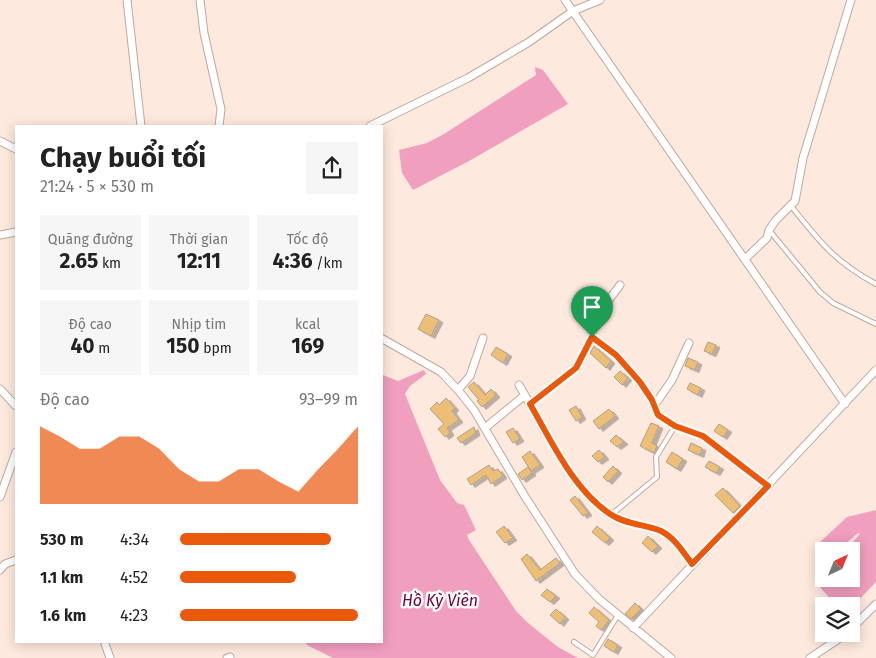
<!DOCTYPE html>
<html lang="vi">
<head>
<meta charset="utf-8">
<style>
	:root { --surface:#fff; --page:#f6f6f6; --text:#222; --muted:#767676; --accent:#ea580c }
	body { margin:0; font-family:"Fira Sans",sans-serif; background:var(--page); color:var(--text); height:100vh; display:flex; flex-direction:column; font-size:19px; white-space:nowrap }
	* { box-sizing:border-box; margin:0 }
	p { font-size:16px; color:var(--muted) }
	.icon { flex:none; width:28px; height:28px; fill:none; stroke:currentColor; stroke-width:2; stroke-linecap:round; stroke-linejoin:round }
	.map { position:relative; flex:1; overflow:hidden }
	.sheet { position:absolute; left:15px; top:125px; width:368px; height:518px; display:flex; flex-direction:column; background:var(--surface); border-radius:0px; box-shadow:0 2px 12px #0003 }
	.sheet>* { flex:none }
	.needle { width:32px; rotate:43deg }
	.fabs { position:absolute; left:815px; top:542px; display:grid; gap:10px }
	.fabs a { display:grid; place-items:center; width:45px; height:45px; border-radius:0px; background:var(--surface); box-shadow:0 2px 12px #0003; font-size:25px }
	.pin { position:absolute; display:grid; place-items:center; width:42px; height:42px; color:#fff; margin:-51px -21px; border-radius:50% 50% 50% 0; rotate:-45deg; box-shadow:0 0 5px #0007 }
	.pin .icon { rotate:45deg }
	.round { display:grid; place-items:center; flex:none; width:52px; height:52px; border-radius:0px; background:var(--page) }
	.headline { display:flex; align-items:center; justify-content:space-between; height:85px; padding:0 25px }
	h1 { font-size:28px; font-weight:700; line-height:38px }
	.figures { display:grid; grid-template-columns:repeat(3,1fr); gap:8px; height:85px; padding:5px 25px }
	.figures div { display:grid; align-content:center; border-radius:0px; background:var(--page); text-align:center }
	.figures b { font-size:21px; font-weight:700 }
	.figures small { font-size:14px; font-weight:400 }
	.figures p { font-size:14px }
	.chart { height:140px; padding:10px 25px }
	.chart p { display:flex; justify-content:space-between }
	.chart svg { width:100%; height:90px; margin-top:5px; fill:var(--accent); opacity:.7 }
	ul { padding:0 25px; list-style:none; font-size:16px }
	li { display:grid; grid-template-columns:80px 60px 1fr; align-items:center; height:38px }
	li i { height:12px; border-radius:6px; background:var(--accent) }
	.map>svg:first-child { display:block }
</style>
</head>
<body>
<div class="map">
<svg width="876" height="658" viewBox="0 0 876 658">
	<defs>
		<filter id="shadow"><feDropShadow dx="4" dy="2.5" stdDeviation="0" flood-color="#0004"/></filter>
	</defs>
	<rect width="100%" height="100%" fill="#fee9de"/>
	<!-- water -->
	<path fill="#f19fbe" d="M535 67 543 70 568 104 469 161 413 190 402 173 399 150 427 143 444 134 536 75Z
		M381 364 383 366V375L398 381 424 370 426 374 410 386 405 394 440 480 457 503 464 505 476 530 467 535 469 540 516 611 528 623 558 647 578 658H333L307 645 305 641H381Z
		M876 510V582L851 608 837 606 815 582 824 573V579H851V551H845L860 534 858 533 837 551H826L819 543 847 517Z"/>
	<!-- building -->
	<path fill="#ecbe76" stroke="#afa18c" filter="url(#shadow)" d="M426 314 439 320 431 336 418 329Z
		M708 342 716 345 712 354 704 351Z
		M594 346 611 361 606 368 590 353Z
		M496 347 508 354 503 363 491 355Z
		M688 358 698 362 695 370 685 366Z
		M620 371 628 378 622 385 614 377Z
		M474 382 485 395 491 389 496 395 482 407 477 401 479 400 468 387Z
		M690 383 701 388 698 395 687 389Z
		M446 398 455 408 452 411 459 420 447 428 450 433 445 437 438 429 444 424 430 409 437 402 439 405Z
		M576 406 582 417 576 421 569 410Z
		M609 409 615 416 599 429 593 421Z
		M651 423 659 426 652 443 657 446 654 453 640 446Z
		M719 424 728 430 723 437 714 431Z
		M474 427 476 433 461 443 457 438Z
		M513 428 520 439 513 443 506 432Z
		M616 435 624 442 617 447 610 441Z
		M691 443 702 448 700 455 688 450Z
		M599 450 605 457 598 462 592 456Z
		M530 451 540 465 531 471 522 457Z
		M672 452 683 459 677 469 666 462Z
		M709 461 720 467 716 473 705 467Z
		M489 465 493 471 498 469 503 476 491 484 486 475 471 485 467 479Z
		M613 466 618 471 608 482 603 477Z
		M528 467 532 473 522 480 518 474Z
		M723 488 740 506 733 513 715 495Z
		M575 496 588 513 583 516 570 500Z
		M504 526 513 538 505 543 496 532Z
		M597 526 610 538 605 543 592 532Z
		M648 536 658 546 652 552 642 543Z
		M527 554 540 570 556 558 560 563 536 581 521 559Z
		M547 589 556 596 550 602 541 595Z
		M635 603 641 609 631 619 625 614Z
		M594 607 609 620 601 630 596 626 599 622 589 613Z
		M556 609 565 617 560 624 550 615Z
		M608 639 618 645 614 652 604 646Z"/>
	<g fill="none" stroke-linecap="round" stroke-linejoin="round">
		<!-- lane casing -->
		<g stroke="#c0a79a" stroke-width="6">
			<path id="lane" d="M791 206C819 241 835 262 876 284
				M769 230 820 292 833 303 876 324
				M611 515 657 477 656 457 675 426
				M574 642 593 655 618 615"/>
		</g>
		<!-- street casing -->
		<g stroke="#c0a79a" stroke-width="9">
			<path id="street" d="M127 0 141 126
				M200 0 204 33 221 109 219 126
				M565 0 845 404
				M370 126 468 78 529 42 573 11 600 0
				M0 141 16 149
				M0 235 16 232
				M745 259 767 238 769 230 776 220 795 201 803 158 851 0
				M592 337 616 355 640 382 652 400 658 415 675 426 703 436 768 486
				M381 338 441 372 458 390 474 410 524 495 575 574 599 599 671 658
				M519 385C545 429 568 484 610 514 625 525 644 524 660 531 675 538 683 552 693 564
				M0 389 16 406
				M458 390 470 376 483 338
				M530 404 576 368 592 337 593 321 620 285
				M654 406 672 380 689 343
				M485 428 525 395
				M0 497 16 452
				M0 570 5 564 16 560
				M633 628 876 370
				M851 629 876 604
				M104 641 110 658
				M227 658 230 657
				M810 658 846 634"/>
		</g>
		<!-- lane -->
		<use href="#lane" stroke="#fff" stroke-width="4"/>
		<!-- street -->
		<use href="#street" stroke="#fff" stroke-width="7"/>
	</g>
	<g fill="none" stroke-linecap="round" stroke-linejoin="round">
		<!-- route casing -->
		<g stroke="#fff" stroke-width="10">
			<path id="route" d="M592 337 616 355 640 382 652 400 658 415 675 426 703 436 768 486 692 564C683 552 675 538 661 531 645 524 626 525 610 514 573 489 552 442 530 404L576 368Z"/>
		</g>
		<!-- route -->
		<use href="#route" stroke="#ea580c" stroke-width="6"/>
	</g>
	<g text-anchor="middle" stroke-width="5" stroke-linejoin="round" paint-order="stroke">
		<!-- water labels -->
		<g font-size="16" font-style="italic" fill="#67043a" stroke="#fbfbfb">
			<text x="440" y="606">Hồ Kỳ Viên</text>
		</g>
	</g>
</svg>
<div class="fabs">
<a><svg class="needle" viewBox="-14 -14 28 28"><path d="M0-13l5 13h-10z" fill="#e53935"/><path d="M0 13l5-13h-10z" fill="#767676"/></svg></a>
<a><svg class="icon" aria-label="layers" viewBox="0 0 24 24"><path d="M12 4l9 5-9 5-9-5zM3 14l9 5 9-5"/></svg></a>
</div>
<div class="pin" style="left:592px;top:337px;background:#1e9e55"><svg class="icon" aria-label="arrive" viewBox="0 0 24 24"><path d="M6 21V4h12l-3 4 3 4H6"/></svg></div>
<section class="sheet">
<div class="headline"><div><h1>Chạy buổi tối</h1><p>21:24 · 5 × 530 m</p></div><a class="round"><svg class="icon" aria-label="share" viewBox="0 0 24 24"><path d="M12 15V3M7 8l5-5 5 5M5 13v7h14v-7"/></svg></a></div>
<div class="figures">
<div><p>Quãng đường</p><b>2.65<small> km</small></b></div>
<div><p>Thời gian</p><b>12:11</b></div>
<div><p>Tốc độ</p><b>4:36<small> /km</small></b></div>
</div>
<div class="figures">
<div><p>Độ cao</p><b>40<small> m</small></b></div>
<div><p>Nhịp tim</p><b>150<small> bpm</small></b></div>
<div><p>kcal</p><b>169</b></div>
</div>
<div class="chart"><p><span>Độ cao</span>93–99 m</p>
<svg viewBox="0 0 160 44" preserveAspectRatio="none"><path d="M0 44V6L10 11L20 17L30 17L40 11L50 11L60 17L70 27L80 33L90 33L100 27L110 27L120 33L130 38L140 27L150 17L160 6V44z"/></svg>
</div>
<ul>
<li><b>530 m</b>4:34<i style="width:85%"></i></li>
<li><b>1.1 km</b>4:52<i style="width:65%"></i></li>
<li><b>1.6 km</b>4:23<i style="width:100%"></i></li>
</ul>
</section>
</div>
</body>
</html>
